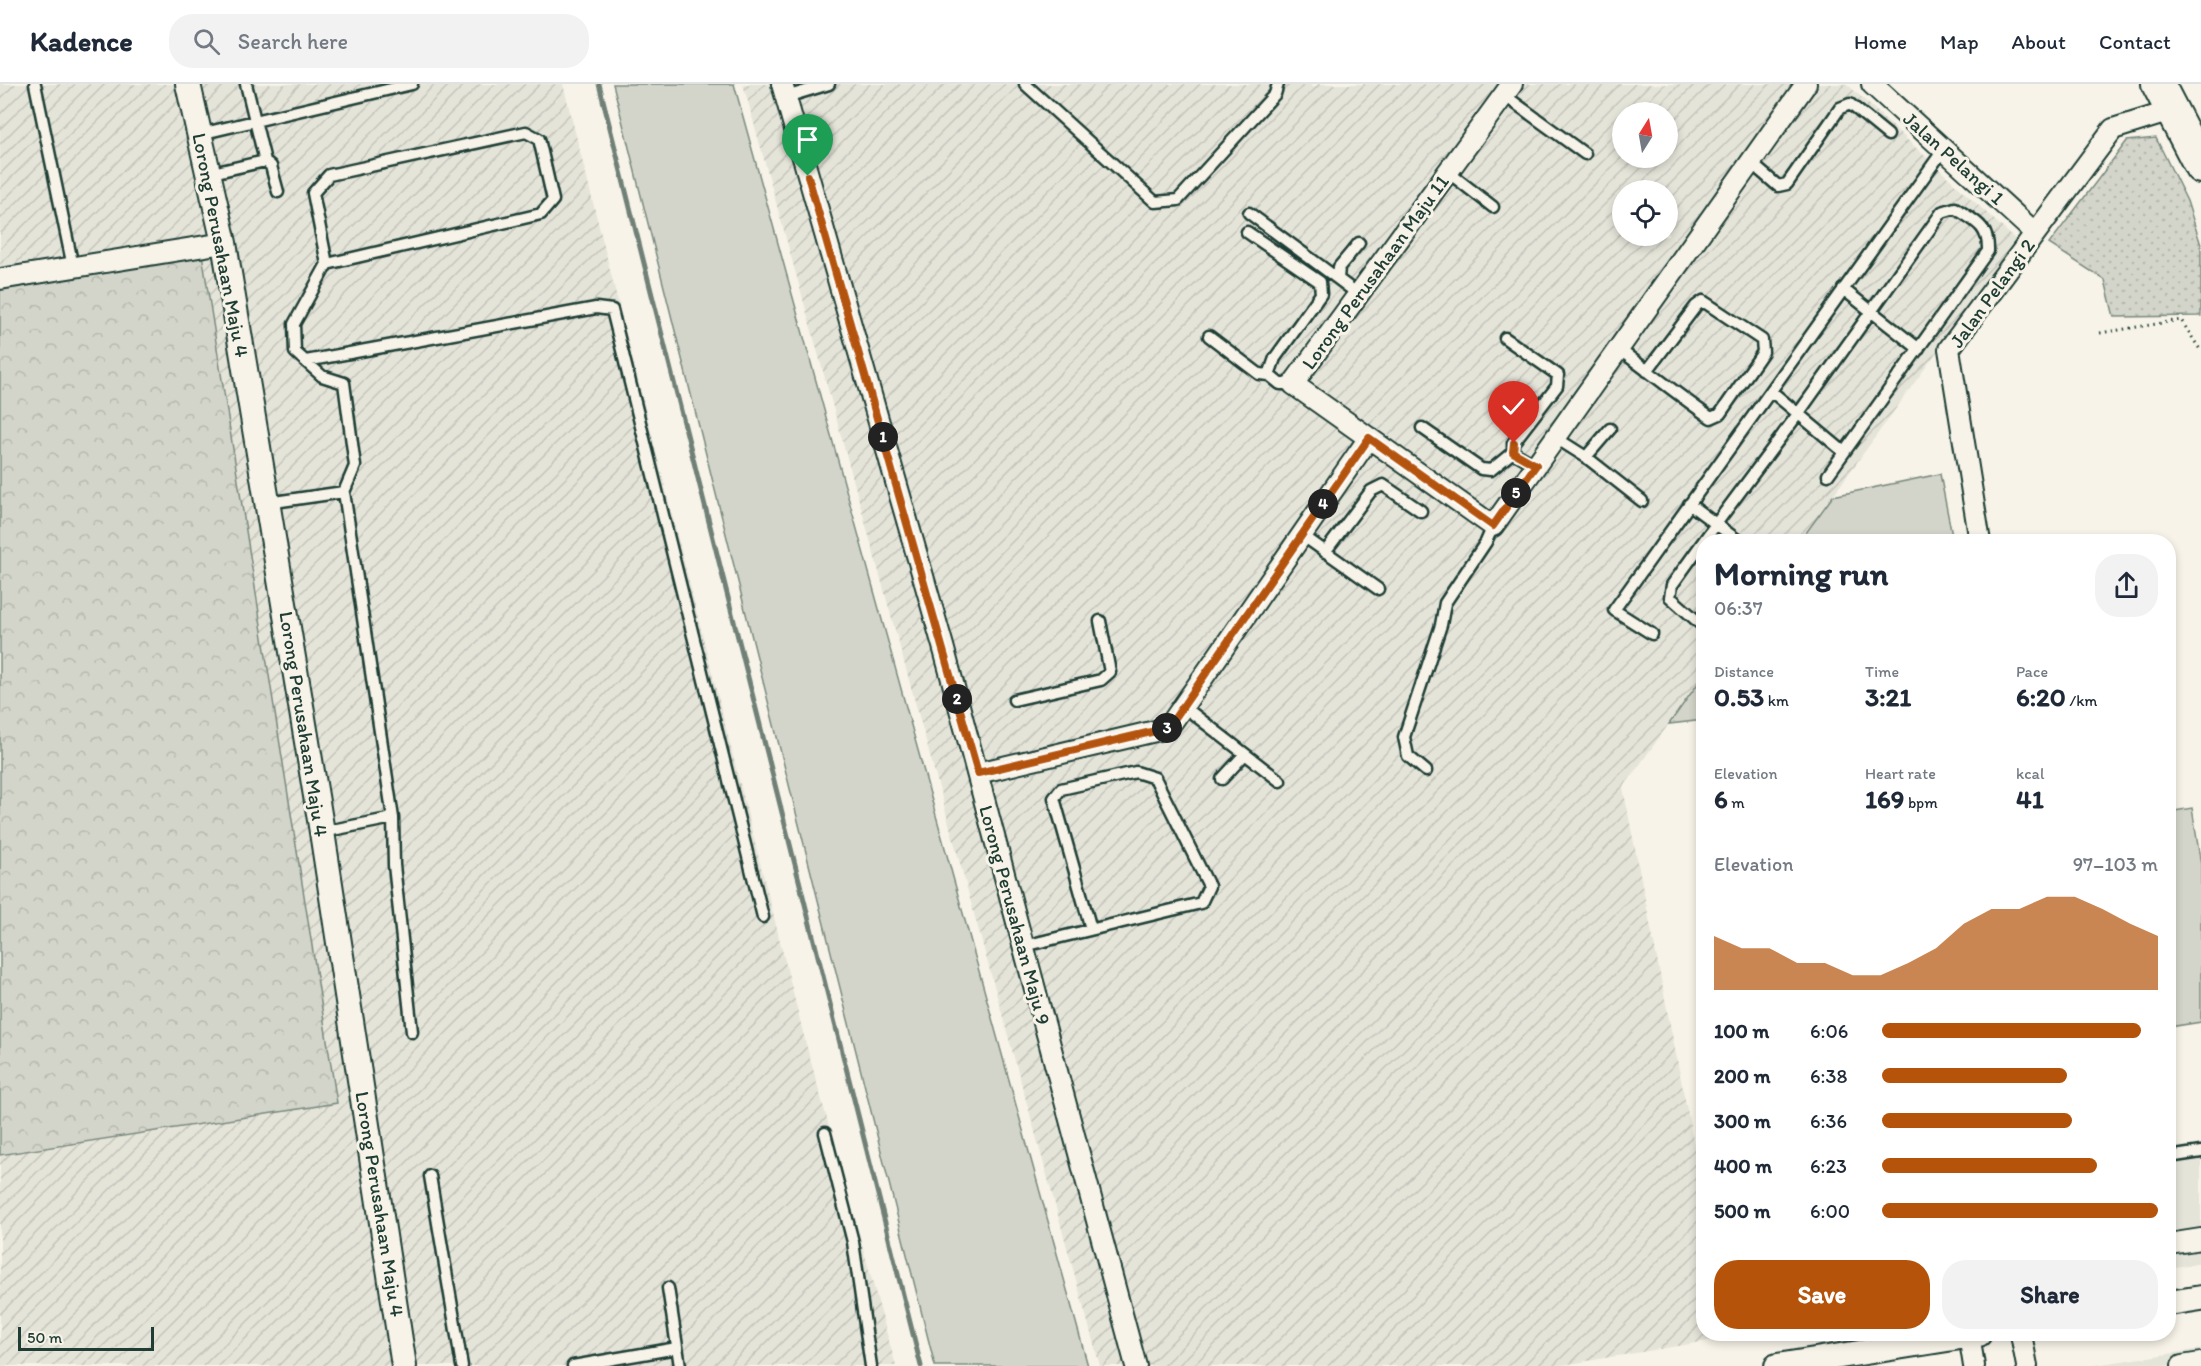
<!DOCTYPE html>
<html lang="en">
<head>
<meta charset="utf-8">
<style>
	:root { --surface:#fff; --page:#f2f2f3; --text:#1f2937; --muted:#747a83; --line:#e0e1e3; --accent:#b45309 }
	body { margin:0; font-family:Itim,sans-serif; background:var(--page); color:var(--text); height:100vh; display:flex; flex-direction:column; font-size:22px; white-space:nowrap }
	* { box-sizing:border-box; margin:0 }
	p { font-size:20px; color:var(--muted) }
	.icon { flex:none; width:33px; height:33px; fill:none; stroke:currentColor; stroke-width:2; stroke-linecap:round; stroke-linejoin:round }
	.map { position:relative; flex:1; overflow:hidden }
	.panel { position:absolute; left:1696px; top:450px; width:480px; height:807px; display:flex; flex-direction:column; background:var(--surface); border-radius:24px; box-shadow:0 3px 9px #0003 }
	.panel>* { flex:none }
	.needle { width:39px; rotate:11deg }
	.fabs { position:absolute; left:1612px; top:18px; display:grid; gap:12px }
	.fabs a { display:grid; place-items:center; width:66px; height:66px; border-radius:50%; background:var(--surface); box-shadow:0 3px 9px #0003; font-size:30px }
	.scale { position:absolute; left:18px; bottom:15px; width:136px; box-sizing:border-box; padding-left:6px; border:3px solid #1f3d34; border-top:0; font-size:16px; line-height:21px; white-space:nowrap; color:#1f3d34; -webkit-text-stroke:4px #f7f3e8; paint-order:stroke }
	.pin { position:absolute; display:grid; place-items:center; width:51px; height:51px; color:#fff; margin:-62px -26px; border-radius:50% 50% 50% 0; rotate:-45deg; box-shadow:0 0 6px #0007 }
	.pin .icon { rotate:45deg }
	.km { position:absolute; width:30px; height:30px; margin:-15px; border-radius:50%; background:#222; color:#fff; font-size:16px; line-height:30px; text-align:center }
	.round { display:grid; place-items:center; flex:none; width:63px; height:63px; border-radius:24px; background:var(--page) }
	.headline { display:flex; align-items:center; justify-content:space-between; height:102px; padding:0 18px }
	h1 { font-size:33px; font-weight:700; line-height:45px }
	.metrics { display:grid; grid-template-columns:repeat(3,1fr); gap:9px; height:102px; padding:6px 18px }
	.metrics div { display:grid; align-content:center }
	.metrics b { font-size:26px; font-weight:700 }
	.metrics small { font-size:16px; font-weight:400 }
	.metrics p { font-size:16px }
	.chart { height:168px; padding:12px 18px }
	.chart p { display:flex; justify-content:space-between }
	.chart svg { width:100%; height:108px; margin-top:6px; fill:var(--accent); opacity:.7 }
	.button { display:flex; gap:12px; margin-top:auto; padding:12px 18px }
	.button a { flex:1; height:69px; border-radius:24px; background:var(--accent); color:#fff; font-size:24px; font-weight:700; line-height:69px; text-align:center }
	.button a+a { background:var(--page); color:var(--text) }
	ul { padding:0 18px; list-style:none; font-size:20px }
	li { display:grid; grid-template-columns:96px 72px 1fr; align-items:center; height:45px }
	li i { height:15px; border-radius:8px; background:var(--accent) }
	header { display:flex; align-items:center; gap:36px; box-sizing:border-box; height:84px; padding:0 30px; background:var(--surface); border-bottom:2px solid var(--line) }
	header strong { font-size:28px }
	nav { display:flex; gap:33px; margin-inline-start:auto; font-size:21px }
	.search { width:420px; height:54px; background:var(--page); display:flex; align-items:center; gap:15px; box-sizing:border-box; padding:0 21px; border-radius:24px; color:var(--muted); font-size:22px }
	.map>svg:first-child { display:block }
</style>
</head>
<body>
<header>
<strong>Kadence</strong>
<div class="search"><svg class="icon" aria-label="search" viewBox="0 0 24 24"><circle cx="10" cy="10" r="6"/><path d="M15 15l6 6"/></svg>Search here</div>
<nav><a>Home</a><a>Map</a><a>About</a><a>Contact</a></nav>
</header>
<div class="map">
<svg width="2201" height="1282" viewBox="0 0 2201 1282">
	<defs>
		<pattern id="industrial-furrows" width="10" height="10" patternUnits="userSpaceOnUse" patternTransform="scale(1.5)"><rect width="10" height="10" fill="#e5e4d9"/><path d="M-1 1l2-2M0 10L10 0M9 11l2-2" fill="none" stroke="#c4c4bb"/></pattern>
		<pattern id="forest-crowns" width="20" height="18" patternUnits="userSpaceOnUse" patternTransform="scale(1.5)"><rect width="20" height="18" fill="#d3d5ca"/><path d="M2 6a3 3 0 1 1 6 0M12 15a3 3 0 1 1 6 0" fill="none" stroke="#b5b8ae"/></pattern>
		<pattern id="park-dots" width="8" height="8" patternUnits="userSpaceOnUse" patternTransform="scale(1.5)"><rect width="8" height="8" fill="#d3d5ca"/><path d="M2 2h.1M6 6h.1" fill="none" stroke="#b5b8ae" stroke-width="1.8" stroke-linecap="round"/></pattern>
	</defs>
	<rect width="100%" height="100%" fill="#f7f3e8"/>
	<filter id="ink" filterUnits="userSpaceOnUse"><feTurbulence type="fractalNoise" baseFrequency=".0167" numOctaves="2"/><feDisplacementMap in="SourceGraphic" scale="12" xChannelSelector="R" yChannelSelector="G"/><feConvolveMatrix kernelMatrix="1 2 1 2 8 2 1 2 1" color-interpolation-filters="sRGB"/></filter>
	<g filter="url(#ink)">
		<!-- built -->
		<path fill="#e5e4d9" d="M2201 1064V1179L2169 1184V1069Z
			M2201 1265V1282H2089Z"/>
		<!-- industrial -->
		<path fill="url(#industrial-furrows)" fill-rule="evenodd" d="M0 0H563L806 960 896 1282H0Z
			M743 0H1309L1314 4 1317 0H1847L2017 157 1800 457 1704 458V591L1623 704 1704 1111V1250H1732V1253L1557 1282H1100ZM1623 28H1668V74H1623ZM1623 106H1668V152H1623Z"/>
		<!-- green -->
		<path fill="#d3d5ca" stroke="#79897f" stroke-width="1.5" d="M613 0H734L1088 1282H935Z
			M1940 390 1953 457H1800L1833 412Z
			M1704 591V636L1669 640Z
			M2192 724 2201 781V938L2169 943V728Z"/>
		<!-- forest -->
		<path fill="url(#forest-crowns)" stroke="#79897f" stroke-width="1.5" d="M202 170 337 1019 0 1071V202Z"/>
		<!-- park -->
		<path fill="url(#park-dots)" stroke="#79897f" stroke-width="1.5" d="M2156 54 2187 117 2201 161V232L2114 233 2105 196 2049 160 2127 57Z"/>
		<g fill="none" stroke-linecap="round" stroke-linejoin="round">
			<!-- stream -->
			<path stroke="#6f8077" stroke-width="5" d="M599 0 921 1282"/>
			<!-- service casing -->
			<g stroke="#1f3d34" stroke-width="15">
				<path id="service" d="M35 0 73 183
					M246 0 265 77 271 82 278 108
					M1025 0 1155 118 1178 116 1275 10 1278 0
					M1504 11 1585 70
					M786 13 829 0
					M200 50 412 0
					M1750 78 1778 102 1787 100 1840 24 1850 20 1888 51
					M1448 88 1493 123
					M208 90 265 77
					M1249 129 1338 195
					M1247 148 1320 198 1321 210 1275 274 1269 291 1280 300H1293
					M327 180 541 130 553 116 539 55 526 48 329 91 313 109 327 180 294 240 295 268 322 292 344 299 355 382 344 408 393 734 394 781 412 948
					M1843 205 1919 265
					M1358 210 1338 195 1339 183 1359 159
					M1209 252 1259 290 1269 291
					M1505 254 1558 291 1557 302 1513 359V368L1536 381
					M1619 265C1649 288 1680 312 1711 334L1720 330 1763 268 1762 256 1703 217 1696 222 1647 287
					M306 277 596 224 612 226 763 833
					M1771 307 1844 368
					M1422 344 1481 385 1491 386 1513 368
					M1556 354 1586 373 1610 345
					M1586 373 1642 417
					M267 419 344 408
					M1689 420 1716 440 1672 501 1670 513 1704 543
					M1302 451 1378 505
					M1740 458 1716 440 1798 330 1942 128 1955 124C1974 137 1989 141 1988 167L1828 391
					M1325 468 1371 407 1383 401 1421 427
					M1652 550 1614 526 1944 65
					M1014 616 1101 596 1110 588 1100 537
					M1183 622 1280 697
					M1426 687 1408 672 1404 653 1441 541 1445 519 1486 458 1493 442
					M1222 695 1245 670
					M322 748 393 734
					M1024 862 1201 819 1209 802 1155 694 1136 688 1061 705 1054 714 1091 845
					M825 1049 853 1158 871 1282
					M2169 1073 2201 1068
					M430 1092 462 1282
					M668 1204 680 1282
					M573 1282 677 1264"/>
			</g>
			<!-- minor casing -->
			<g stroke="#1f3d34" stroke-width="24">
				<path id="minor" d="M782 0 943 562 1136 1282
					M1512 0 1293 300 1493 442 1806 0
					M1872 0 2035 149
					M0 195 224 159
					M1980 458 1949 265 2113 45 2171 27
					M978 689 1168 644 1369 354
					M2169 1160 2201 1155
					M2021 1250 2027 1282
					M1969 1251 1974 1282
					M2182 1282 2201 1279"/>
			</g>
			<!-- tertiary casing -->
			<g stroke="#1f3d34" stroke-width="28">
				<path id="tertiary" d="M188 0 224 159 322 748 404 1282
					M2169 1219 2201 1214
					M1777 1282 1979 1250"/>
			</g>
			<!-- primary casing -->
			<g stroke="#1f3d34" stroke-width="36">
				<path id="primary" d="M2158 0 2201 83"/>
			</g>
			<!-- path -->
			<path stroke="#1f3d34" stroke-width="3" stroke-dasharray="1.5 4.5" stroke-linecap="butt" d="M2100 249 2181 236 2201 267"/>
			<!-- service -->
			<use href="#service" stroke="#f7f3e8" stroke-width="10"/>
			<!-- minor -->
			<use href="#minor" stroke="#f7f3e8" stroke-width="20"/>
			<!-- tertiary -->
			<use href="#tertiary" stroke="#f7f3e8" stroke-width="24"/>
			<!-- primary -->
			<use href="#primary" stroke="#f7f3e8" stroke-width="32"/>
		</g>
	</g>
	<g fill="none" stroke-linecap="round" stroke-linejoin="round" filter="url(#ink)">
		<!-- route casing -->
		<g stroke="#fff" stroke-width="12">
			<path id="route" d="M808 92 978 689 1168 644 1369 354 1493 442 1536 381 1513 368 1514 359"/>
		</g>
		<!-- route -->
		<use href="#route" stroke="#b45309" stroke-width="8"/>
	</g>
	<g text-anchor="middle" stroke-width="6" stroke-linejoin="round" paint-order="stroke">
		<!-- street labels -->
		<g font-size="20" fill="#1f3d34" stroke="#f7f3e8">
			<text transform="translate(1954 74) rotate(42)" y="7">Jalan Pelangi 1</text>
			<text transform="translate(221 161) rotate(79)" y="7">Lorong Perusahaan Maju 4</text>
			<text transform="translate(1375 188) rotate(-54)" y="7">Lorong Perusahaan Maju 11</text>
			<text transform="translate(1992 209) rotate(-54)" y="7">Jalan Pelangi 2</text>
			<text transform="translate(304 640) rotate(81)" y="7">Lorong Perusahaan Maju 4</text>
			<text transform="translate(1015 831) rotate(75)" y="7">Lorong Perusahaan Maju 9</text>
			<text transform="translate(380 1120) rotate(81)" y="7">Lorong Perusahaan Maju 4</text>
		</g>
	</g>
</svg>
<div class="fabs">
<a><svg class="needle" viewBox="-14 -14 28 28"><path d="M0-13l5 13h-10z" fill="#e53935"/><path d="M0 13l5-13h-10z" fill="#747a83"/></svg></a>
<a><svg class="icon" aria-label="locate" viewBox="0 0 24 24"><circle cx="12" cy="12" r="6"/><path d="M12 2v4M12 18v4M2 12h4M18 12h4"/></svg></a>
</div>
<div class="scale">50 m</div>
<div class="pin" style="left:808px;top:92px;background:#1e9e55"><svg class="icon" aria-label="arrive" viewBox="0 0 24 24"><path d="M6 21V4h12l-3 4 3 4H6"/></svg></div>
<div class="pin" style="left:1514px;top:359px;background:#d93025"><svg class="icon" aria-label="check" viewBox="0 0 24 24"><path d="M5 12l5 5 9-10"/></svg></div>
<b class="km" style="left:883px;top:353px">1</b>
<b class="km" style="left:957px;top:615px">2</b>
<b class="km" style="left:1167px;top:644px">3</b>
<b class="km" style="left:1323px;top:420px">4</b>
<b class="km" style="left:1516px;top:409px">5</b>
<section class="panel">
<div class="headline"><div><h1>Morning run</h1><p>06:37</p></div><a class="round"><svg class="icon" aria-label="share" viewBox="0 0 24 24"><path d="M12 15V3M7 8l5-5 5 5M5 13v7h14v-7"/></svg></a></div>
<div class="metrics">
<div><p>Distance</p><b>0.53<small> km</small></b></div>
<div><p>Time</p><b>3:21</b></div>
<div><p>Pace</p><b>6:20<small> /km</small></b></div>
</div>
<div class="metrics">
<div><p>Elevation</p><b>6<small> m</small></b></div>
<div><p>Heart rate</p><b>169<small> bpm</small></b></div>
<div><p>kcal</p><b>41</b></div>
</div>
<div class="chart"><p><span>Elevation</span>97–103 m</p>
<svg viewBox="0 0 160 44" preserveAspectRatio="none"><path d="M0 44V22L10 27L20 27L30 33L40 33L50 38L60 38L70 33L80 27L90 17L100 11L110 11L120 6L130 6L140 11L150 17L160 22V44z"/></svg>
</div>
<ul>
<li><b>100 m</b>6:06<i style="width:94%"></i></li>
<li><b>200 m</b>6:38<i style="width:67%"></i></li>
<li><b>300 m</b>6:36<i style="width:69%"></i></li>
<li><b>400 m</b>6:23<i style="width:78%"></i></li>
<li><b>500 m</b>6:00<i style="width:100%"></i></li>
</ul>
<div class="button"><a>Save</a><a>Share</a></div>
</section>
</div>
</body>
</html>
